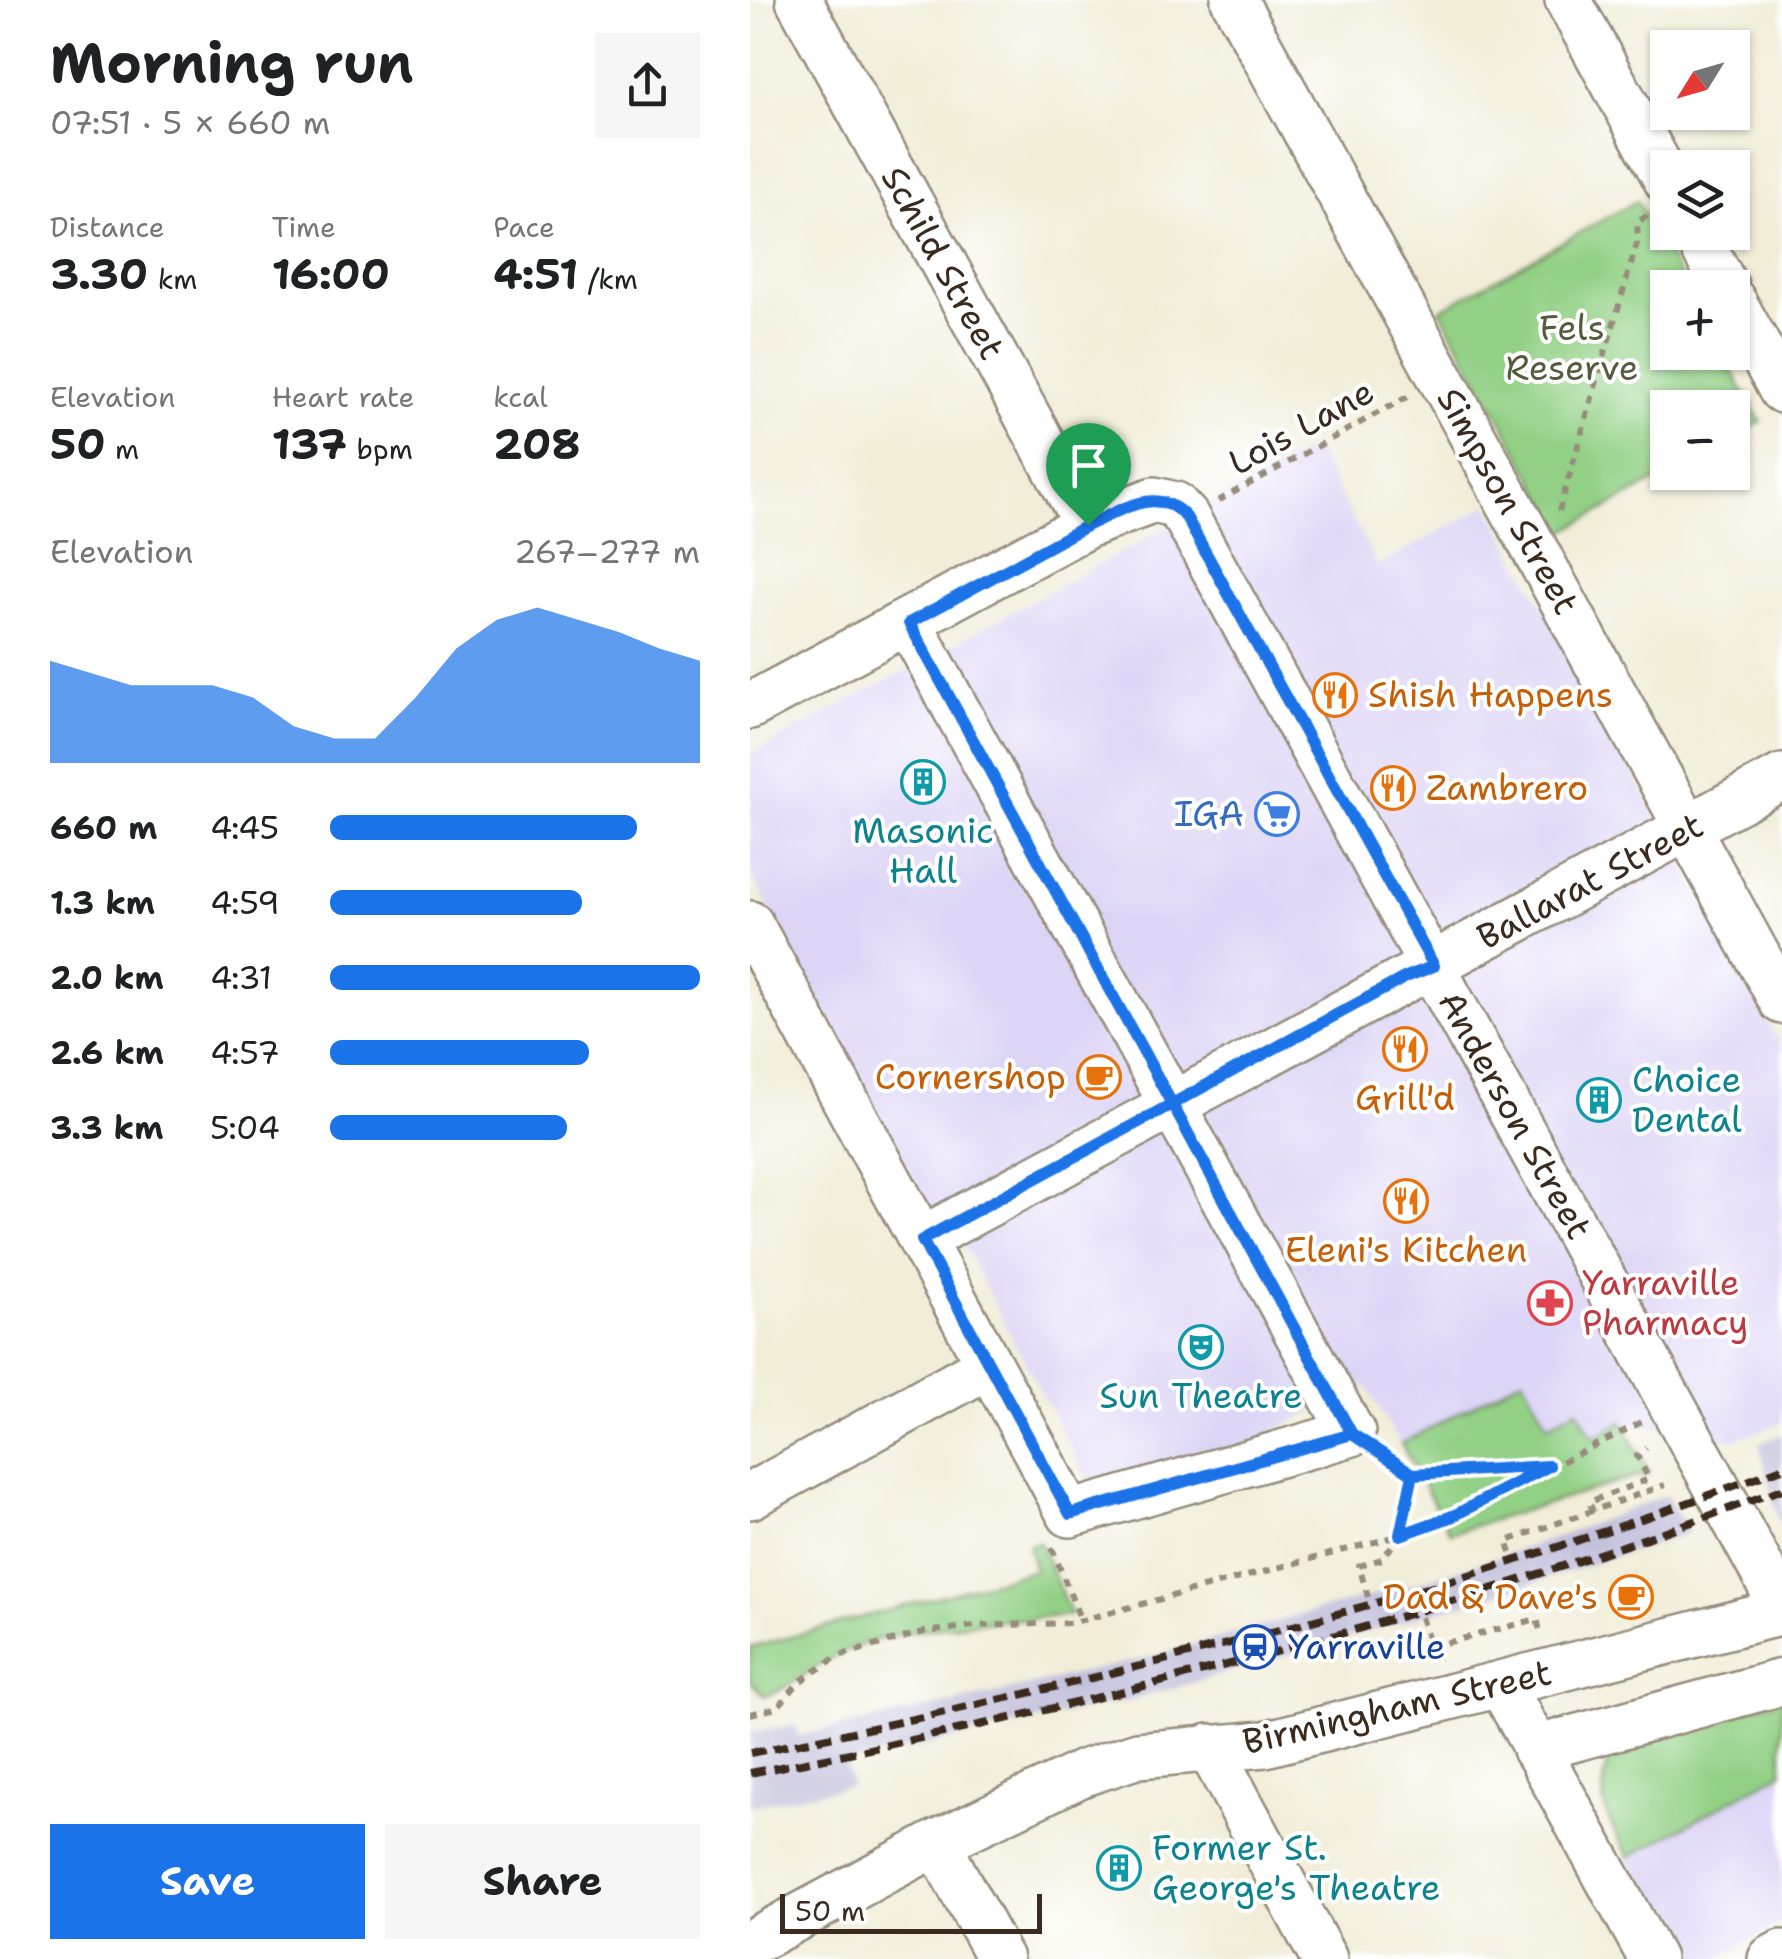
<!DOCTYPE html>
<html lang="en">
<head>
<meta charset="utf-8">
<style>
	:root { --surface:#fff; --page:#f6f6f6; --text:#202124; --muted:#757577; --accent:#1a73e8 }
	body { margin:0; font-family:"Shantell Sans",sans-serif; background:var(--page); color:var(--text); height:100vh; display:flex; flex-direction:column; font-size:38px; white-space:nowrap }
	* { box-sizing:border-box; margin:0 }
	p { font-size:32px; color:var(--muted) }
	.icon { flex:none; width:55px; height:55px; fill:none; stroke:currentColor; stroke-width:2; stroke-linecap:round; stroke-linejoin:round }
	.map { position:relative; flex:1; overflow:hidden }
	.drawer { display:flex; flex-direction:column; background:var(--surface); width:750px }
	.drawer>* { flex:none }
	.needle { width:65px; rotate:233deg }
	.controls { position:absolute; left:900px; top:30px; display:grid; gap:20px }
	.controls a { display:grid; place-items:center; width:100px; height:100px; border-radius:0px; background:var(--surface); box-shadow:0 2px 8px #0004; font-size:50px }
	.scale { position:absolute; left:30px; bottom:25px; width:262px; box-sizing:border-box; padding-left:10px; border:5px solid #3b2a1e; border-top:0; font-size:28px; line-height:35px; white-space:nowrap; color:#3b2a1e; -webkit-text-stroke:8px #fff; paint-order:stroke }
	.pin { position:absolute; display:grid; place-items:center; width:85px; height:85px; color:#fff; margin:-102px -42px; border-radius:50% 50% 50% 0; rotate:-45deg; box-shadow:0 0 10px #0007 }
	.pin .icon { rotate:45deg }
	.round { display:grid; place-items:center; flex:none; width:105px; height:105px; border-radius:0px; background:var(--page) }
	.head { display:flex; align-items:center; justify-content:space-between; height:170px; padding:0 50px }
	h1 { font-size:55px; font-weight:700; line-height:75px }
	.figures { display:grid; grid-template-columns:repeat(3,1fr); gap:15px; height:170px; padding:10px 50px }
	.figures div { display:grid; align-content:center }
	.figures b { font-size:42px; font-weight:700 }
	.figures small { font-size:28px; font-weight:400 }
	.figures p { font-size:28px }
	.chart { height:280px; padding:20px 50px }
	.chart p { display:flex; justify-content:space-between }
	.chart svg { width:100%; height:180px; margin-top:10px; fill:var(--accent); opacity:.7 }
	.action { display:flex; gap:20px; margin-top:auto; padding:20px 50px }
	.action a { flex:1; height:115px; border-radius:0px; background:var(--accent); color:#fff; font-size:40px; font-weight:700; line-height:115px; text-align:center }
	.action a+a { background:var(--page); color:var(--text) }
	ul { padding:0 50px; list-style:none; font-size:32px }
	li { display:grid; grid-template-columns:160px 120px 1fr; align-items:center; height:75px }
	li i { height:25px; border-radius:12px; background:var(--accent) }
	main { display:flex; flex:1; min-height:0 }
	.map>svg:first-child { display:block }
</style>
</head>
<body>
<main>
<section class="drawer">
<div class="head"><div><h1>Morning run</h1><p>07:51 · 5 × 660 m</p></div><a class="round"><svg class="icon" aria-label="share" viewBox="0 0 24 24"><path d="M12 15V3M7 8l5-5 5 5M5 13v7h14v-7"/></svg></a></div>
<div class="figures">
<div><p>Distance</p><b>3.30<small> km</small></b></div>
<div><p>Time</p><b>16:00</b></div>
<div><p>Pace</p><b>4:51<small> /km</small></b></div>
</div>
<div class="figures">
<div><p>Elevation</p><b>50<small> m</small></b></div>
<div><p>Heart rate</p><b>137<small> bpm</small></b></div>
<div><p>kcal</p><b>208</b></div>
</div>
<div class="chart"><p><span>Elevation</span>267–277 m</p>
<svg viewBox="0 0 160 44" preserveAspectRatio="none"><path d="M0 44V19L10 22L20 25L30 25L40 25L50 28L60 35L70 38L80 38L90 28L100 16L110 9L120 6L130 9L140 12L150 16L160 19V44z"/></svg>
</div>
<ul>
<li><b>660 m</b>4:45<i style="width:83%"></i></li>
<li><b>1.3 km</b>4:59<i style="width:68%"></i></li>
<li><b>2.0 km</b>4:31<i style="width:100%"></i></li>
<li><b>2.6 km</b>4:57<i style="width:70%"></i></li>
<li><b>3.3 km</b>5:04<i style="width:64%"></i></li>
</ul>
<div class="action"><a>Save</a><a>Share</a></div>
</section>
<div class="map">
<svg width="1032" height="1959" viewBox="0 0 1032 1959">
	<rect width="100%" height="100%" fill="#fff"/>
	<filter id="ink" filterUnits="userSpaceOnUse"><feTurbulence type="fractalNoise" baseFrequency=".01" numOctaves="2"/><feDisplacementMap in="SourceGraphic" scale="20" xChannelSelector="R" yChannelSelector="G"/><feConvolveMatrix kernelMatrix="1 2 1 2 8 2 1 2 1" color-interpolation-filters="sRGB"/></filter>
	<filter id="wash" filterUnits="userSpaceOnUse"><feTurbulence type="fractalNoise" baseFrequency=".0048" numOctaves="4" result="noise"/><feDisplacementMap in="SourceGraphic" scale="40" xChannelSelector="R" yChannelSelector="G"/><feGaussianBlur stdDeviation="2.25" result="paint"/><feColorMatrix in="noise" values="0 0 0 0 0 0 0 0 0 0 0 0 0 0 0 0 0 1.4 0 .05"/><feComposite in="paint" operator="in"/></filter>
	<g filter="url(#wash)">
		<rect width="100%" height="100%" fill="#f1edd8"/>
		<!-- built -->
		<path fill="#ddd5f6" d="M564 447 628 566 738 505 1032 1047V1423L983 1440 879 1423 842 1442 799 1424 773 1381 652 1448 616 1385 487 1449 345 1495 202 1224 180 1209 0 872V755Z
			M1032 1773V1923L968 1959H934L877 1859Z"/>
		<!-- industrial -->
		<path fill="#c2c1dc" d="M1032 1434V1521L1029 1522 1009 1444Z
			M916 1495 939 1533 768 1588 386 1699 95 1763 101 1786 0 1806V1732L46 1725 48 1736 253 1692 402 1656 663 1584 805 1538Z"/>
		<!-- green -->
		<path fill="#92d085" stroke="#667d52" stroke-width="2.5" d="M887 201 936 287 918 288V352L972 353 1011 422 983 438 982 408H918V472L920 473 813 532 690 310Z
			M773 1378 798 1425 827 1409 843 1438 872 1422 900 1473 700 1533 651 1444Z
			M289 1542 321 1615C250 1622 151 1623 87 1655 60 1668 45 1686 15 1696L0 1681V1648L285 1570 278 1545Z
			M1032 1699V1772L879 1857C853 1810 846 1805 861 1751Z"/>
	</g>
	<g filter="url(#ink)">
		<g fill="none" stroke-linecap="round" stroke-linejoin="round">
			<!-- minor casing -->
			<g stroke="#968c7b" stroke-width="50">
				<path id="minor" d="M49 0 337 525
					M484 0 1032 1001
					M818 0 918 182
					M945 232 976 288
					M982 300 1032 390
					M0 706 337 525 404 500 425 505 436 517 1032 1606
					M0 924 320 1514 602 1433 159 623
					M171 1240 1032 777
					M0 1496 239 1365
					M751 1684 902 1959
					M459 1747 574 1959
					M785 1749 1032 1682
					M187 1843 250 1959
					M0 1943 187 1843 333 1773 388 1755 515 1744 1032 1612
					M1021 1959 1032 1953"/>
			</g>
			<!-- path -->
			<path stroke="#968c7b" stroke-width="6" stroke-dasharray="8 8" stroke-linecap="butt" d="M468 501 659 396
				M809 511 888 240 887 222 902 213
				M632 1453 663 1474 793 1466
				M843 1512 839 1502 899 1479 887 1456 896 1448
				M302 1548 331 1621
				M761 1553 757 1541 915 1485
				M618 1597 609 1566 632 1559 651 1535 663 1474
				M671 1617 685 1659 689 1658
				M681 1647 787 1619 790 1631 784 1632
				M0 1714 27 1708 49 1682 88 1656 174 1632 225 1626 321 1623 651 1535 703 1516 892 1422"/>
			<!-- minor -->
			<use href="#minor" stroke="#fff" stroke-width="45"/>
			<!-- rail -->
			<path stroke="#3b2a1e" stroke-width="8" stroke-dasharray="15 8" stroke-linecap="butt" d="M0 1753C351 1683 697 1595 1032 1468
				M0 1773C350 1705 698 1615 1032 1489"/>
		</g>
	</g>
	<g fill="none" stroke-linecap="round" stroke-linejoin="round" filter="url(#ink)">
		<!-- route casing -->
		<g stroke="#fff" stroke-width="20">
			<path id="route" d="M338 525 159 623 422 1104 172 1240 320 1514 602 1434 663 1474 650 1535 703 1516 799 1466 663 1474 602 1434 422 1104 656 977 684 966 436 517C406 484 371 511 338 525"/>
		</g>
		<!-- route -->
		<use href="#route" stroke="#1a73e8" stroke-width="12"/>
	</g>
	<!-- icons -->
	<defs>
		<g id="restaurant-ring" transform="scale(2.25)"><circle r="9.5" fill="#fff" stroke="#e8710a" stroke-width="1.5"/><path d="M-5-6h1v4h1v-4h1v4h1v-4h1v5L-1.5 .5V6h-2V.5L-5-1ZM5-6V6H3V1.5H1.5Q1.5-4 5-6Z" fill="#e8710a"/></g>
		<g id="building-ring" transform="scale(2.25)"><circle r="9.5" fill="#fff" stroke="#0f9aa8" stroke-width="1.5"/><path d="M-4-6H4V6H1V3H-1V6H-4ZM-2.5-4.3h1.7v1.8h-1.7ZM.8-4.3h1.7v1.8H.8ZM-2.5-1h1.7V.8h-1.7ZM.8-1h1.7V.8H.8Z" fill="#0f9aa8"/></g>
		<g id="supermarket-ring" transform="scale(2.25)"><circle r="9.5" fill="#fff" stroke="#3f7fe0" stroke-width="1.5"/><path d="M-6-5.5h2.5l.6 2H6L4.5 2H-2.5L-4.4-4H-6ZM-1.5 3.2a1.3 1.3 0 1 0 .1 0ZM3 3.2a1.3 1.3 0 1 0 .1 0Z" fill="#3f7fe0"/></g>
		<g id="cafe-ring" transform="scale(2.25)"><circle r="9.5" fill="#fff" stroke="#e8710a" stroke-width="1.5"/><path d="M-5.5-4.5H6V0H3Q3 3.5 0 3.5H-2.5Q-5.5 3.5-5.5 0ZM3-3.2v2h1.7v-2ZM-6 4.5H4V6H-6Z" fill="#e8710a"/></g>
		<g id="pharmacy-ring" transform="scale(2.25)"><circle r="9.5" fill="#fff" stroke="#e0444e" stroke-width="1.5"/><path d="M-2-6h4v4h4v4h-4v4h-4v-4h-4v-4h4Z" fill="#e0444e"/></g>
		<g id="theatre-ring" transform="scale(2.25)"><circle r="9.5" fill="#fff" stroke="#0f9aa8" stroke-width="1.5"/><path d="M-5-5.5Q0-4 5-5.5V0Q5 5 0 6Q-5 5-5 0ZM-3.3-2.5H-1v1.5H-3.3ZM1-2.5H3.3v1.5H1ZM-2.8 1Q0 5.5 2.8 1Z" fill="#0f9aa8"/></g>
		<g id="station-ring" transform="scale(2.25)"><circle r="9.5" fill="#fff" stroke="#1a4fb4" stroke-width="1.5"/><path d="M-3-6H3Q5-6 5-4V2Q5 4 3 4L4.5 6H3L1.5 4h-3L-3 6H-4.5L-3 4Q-5 4-5 2V-4Q-5-6-3-6ZM-3.5-4v3h7v-3ZM-3.5 1v1.5H-2V1ZM2 1v1.5H3.5V1Z" fill="#1a4fb4"/></g>
	</defs>
	<g fill-rule="evenodd">
		<use href="#restaurant-ring" x="585" y="695"/>
		<use href="#building-ring" x="173" y="782"/>
		<use href="#restaurant-ring" x="643" y="788"/>
		<use href="#supermarket-ring" x="527" y="814"/>
		<use href="#restaurant-ring" x="655" y="1049"/>
		<use href="#cafe-ring" x="349" y="1077"/>
		<use href="#building-ring" x="849" y="1100"/>
		<use href="#restaurant-ring" x="656" y="1201"/>
		<use href="#pharmacy-ring" x="800" y="1303"/>
		<use href="#theatre-ring" x="451" y="1347"/>
		<use href="#cafe-ring" x="881" y="1597"/>
		<use href="#station-ring" x="505" y="1647"/>
		<use href="#building-ring" x="369" y="1868"/>
	</g>
	<g text-anchor="middle" stroke-width="8" stroke-linejoin="round" paint-order="stroke">
		<!-- street labels -->
		<g font-size="35" fill="#3b2a1e" stroke="#fff">
			<text transform="translate(193 263) rotate(61)" y="12">Schild Street</text>
			<text transform="translate(551 427) rotate(-29)" y="12">Lois Lane</text>
			<text transform="translate(758 501) rotate(61)" y="12">Simpson Street</text>
			<text transform="translate(840 881) rotate(-28)" y="12">Ballarat Street</text>
			<text transform="translate(765 1115) rotate(61)" y="12">Anderson Street</text>
			<text transform="translate(647 1707) rotate(-13)" y="12">Birmingham Street</text>
		</g>
		<!-- park labels -->
		<g font-size="35" fill="#555c3d" stroke="#fff">
			<text x="822" y="340">Fels<tspan x="822" dy="40">Reserve</tspan></text>
		</g>
		<!-- food labels -->
		<g font-size="35" fill="#c56008" stroke="#fff" text-anchor="start">
			<text x="618" y="707">Shish Happens</text>
			<text x="676" y="800">Zambrero</text>
			<text x="316" y="1089" text-anchor="end">Cornershop</text>
			<text x="655" y="1110" text-anchor="middle">Grill'd</text>
			<text x="656" y="1262" text-anchor="middle">Eleni's Kitchen</text>
			<text x="848" y="1609" text-anchor="end">Dad &amp; Dave's</text>
		</g>
		<!-- shop labels -->
		<g font-size="35" fill="#366cbe" stroke="#fff" text-anchor="end">
			<text x="494" y="826">IGA</text>
		</g>
		<!-- culture labels -->
		<g font-size="35" fill="#0d838f" stroke="#fff">
			<text x="173" y="843">Masonic<tspan x="173" dy="40">Hall</tspan></text>
			<text x="882" y="1092" text-anchor="start">Choice<tspan x="882" dy="40">Dental</tspan></text>
			<text x="451" y="1408">Sun Theatre</text>
			<text x="402" y="1860" text-anchor="start">Former St.<tspan x="402" dy="40">George's Theatre</tspan></text>
		</g>
		<!-- health labels -->
		<g font-size="35" fill="#be3a42" stroke="#fff" text-anchor="start">
			<text x="832" y="1295">Yarraville<tspan x="832" dy="40">Pharmacy</tspan></text>
		</g>
		<!-- transit labels -->
		<g font-size="35" fill="#164399" stroke="#fff" text-anchor="start">
			<text x="538" y="1659">Yarraville</text>
		</g>
	</g>
</svg>
<div class="controls">
<a><svg class="needle" viewBox="-14 -14 28 28"><path d="M0-13l5 13h-10z" fill="#e53935"/><path d="M0 13l5-13h-10z" fill="#757577"/></svg></a>
<a><svg class="icon" aria-label="layers" viewBox="0 0 24 24"><path d="M12 4l9 5-9 5-9-5zM3 14l9 5 9-5"/></svg></a>
<a>+</a>
<a>−</a>
</div>
<div class="scale">50 m</div>
<div class="pin" style="left:338px;top:525px;background:#1e9e55"><svg class="icon" aria-label="arrive" viewBox="0 0 24 24"><path d="M6 21V4h12l-3 4 3 4H6"/></svg></div>
</div>
</main>
</body>
</html>
